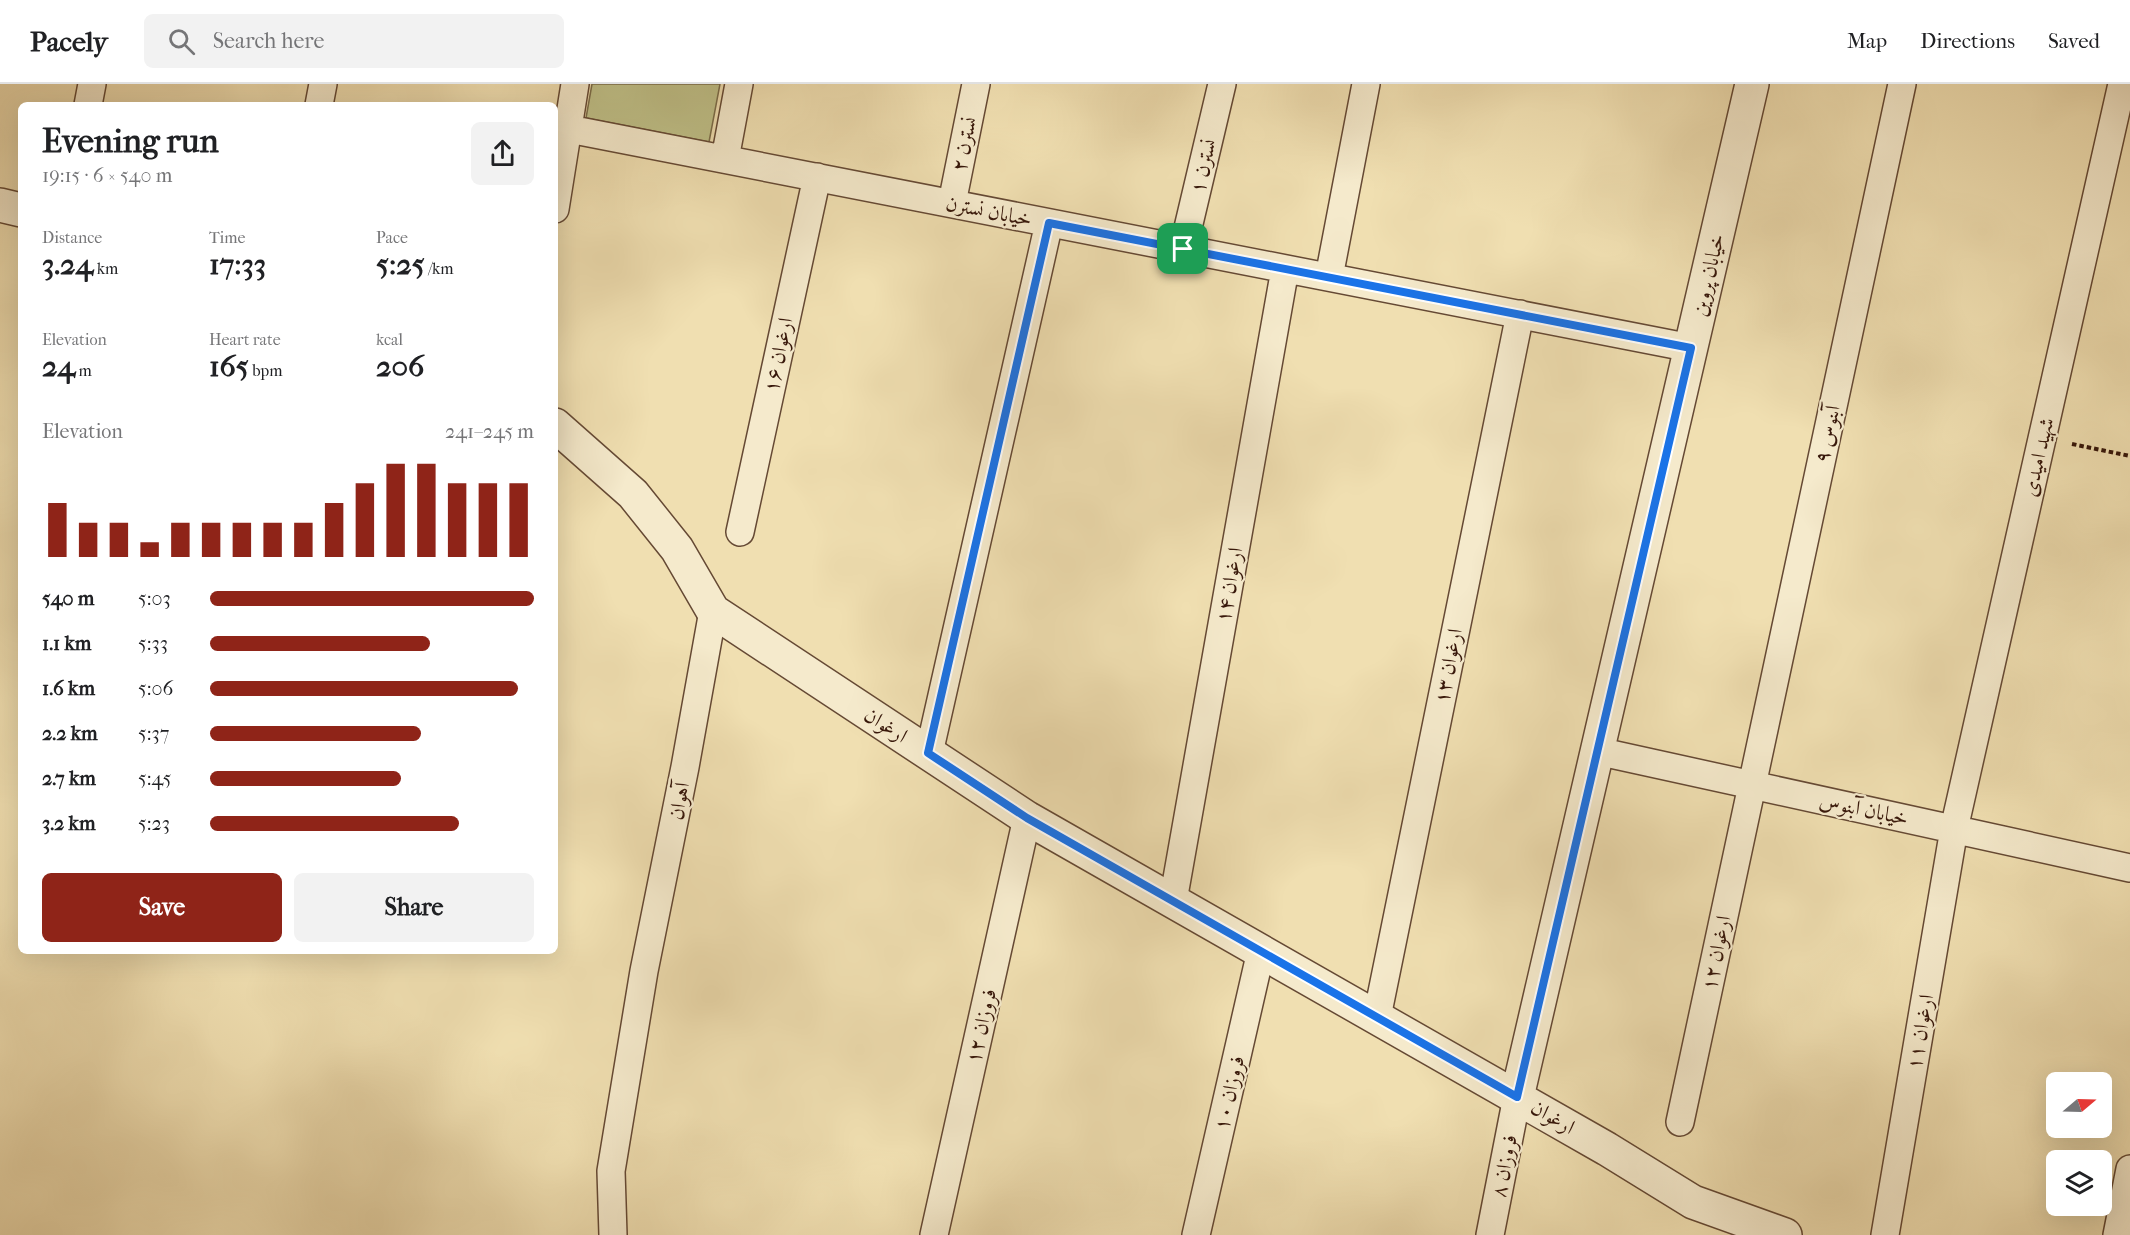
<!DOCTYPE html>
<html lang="en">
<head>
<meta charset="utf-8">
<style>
	:root { --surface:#fff; --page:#f2f2f2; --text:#202124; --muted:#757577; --line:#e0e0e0; --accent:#8f2418 }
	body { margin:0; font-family:"IM FELL French Canon",Amiri,serif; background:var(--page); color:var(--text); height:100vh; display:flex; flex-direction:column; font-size:22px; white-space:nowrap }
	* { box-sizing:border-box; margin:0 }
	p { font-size:20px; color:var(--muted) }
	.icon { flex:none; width:33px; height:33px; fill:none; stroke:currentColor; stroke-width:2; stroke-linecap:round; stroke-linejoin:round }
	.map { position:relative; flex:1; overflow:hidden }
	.panel { position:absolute; left:18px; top:18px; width:540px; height:852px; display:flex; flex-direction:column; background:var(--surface); border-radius:9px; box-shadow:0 6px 24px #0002 }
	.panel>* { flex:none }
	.needle { width:39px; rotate:71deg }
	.buttons { position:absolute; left:2046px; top:988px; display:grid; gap:12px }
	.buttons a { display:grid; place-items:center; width:66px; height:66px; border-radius:9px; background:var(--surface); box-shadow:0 6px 24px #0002; font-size:30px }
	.pin { position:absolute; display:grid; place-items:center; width:51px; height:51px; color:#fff; margin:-26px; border-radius:12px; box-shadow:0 3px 9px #0006 }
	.round { display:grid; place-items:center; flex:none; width:63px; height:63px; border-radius:9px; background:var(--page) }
	.head { display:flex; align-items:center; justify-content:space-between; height:102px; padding:0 24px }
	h1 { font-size:33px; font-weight:800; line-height:45px }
	.stats { display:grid; grid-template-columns:repeat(3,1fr); gap:9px; height:102px; padding:6px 24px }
	.stats div { display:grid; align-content:center }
	.stats b { font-size:30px; font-weight:800 }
	.stats small { font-size:16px; font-weight:400 }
	.stats p { font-size:16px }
	.chart { height:168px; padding:12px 24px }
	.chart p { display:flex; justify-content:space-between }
	.chart svg { width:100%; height:108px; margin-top:6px; stroke:var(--accent); stroke-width:6 }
	.primary-button { display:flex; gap:12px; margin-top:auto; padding:12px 24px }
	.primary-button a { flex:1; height:69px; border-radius:9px; background:var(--accent); color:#fff; font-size:24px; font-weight:800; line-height:69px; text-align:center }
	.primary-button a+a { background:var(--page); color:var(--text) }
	ul { padding:0 24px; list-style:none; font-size:20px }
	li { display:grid; grid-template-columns:96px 72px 1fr; align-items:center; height:45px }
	li i { height:15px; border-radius:8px; background:var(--accent) }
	header { display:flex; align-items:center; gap:36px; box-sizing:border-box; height:84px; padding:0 30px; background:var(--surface); border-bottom:2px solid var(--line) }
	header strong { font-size:28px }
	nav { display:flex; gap:33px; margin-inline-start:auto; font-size:21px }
	.search { width:420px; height:54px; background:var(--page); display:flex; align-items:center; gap:15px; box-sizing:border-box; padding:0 21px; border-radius:9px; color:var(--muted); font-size:22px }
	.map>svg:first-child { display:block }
</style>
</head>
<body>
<header>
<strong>Pacely</strong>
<div class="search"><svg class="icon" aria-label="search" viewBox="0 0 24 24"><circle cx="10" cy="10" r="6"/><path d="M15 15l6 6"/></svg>Search here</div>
<nav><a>Map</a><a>Directions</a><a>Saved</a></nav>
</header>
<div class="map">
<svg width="2130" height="1151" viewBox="0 0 2130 1151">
	<rect width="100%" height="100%" fill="#f0dfb1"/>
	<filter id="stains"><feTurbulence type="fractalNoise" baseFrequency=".00333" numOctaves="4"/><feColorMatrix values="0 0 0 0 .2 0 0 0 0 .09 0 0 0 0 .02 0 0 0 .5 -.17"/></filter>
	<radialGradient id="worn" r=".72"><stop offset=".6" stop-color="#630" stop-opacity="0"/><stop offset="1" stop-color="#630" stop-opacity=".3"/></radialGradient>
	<!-- green -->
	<path fill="#bfc088" stroke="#7b6c49" stroke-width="1.5" d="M592 0H720L709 58 586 34Z"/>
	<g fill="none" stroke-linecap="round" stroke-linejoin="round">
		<!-- minor casing -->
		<g stroke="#654934" stroke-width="30">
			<path id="minor" d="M88 21 92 0
				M319 21 323 0
				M569 45 1691 264
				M725 75 739 0
				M952 119 976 0
				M555 125 575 0
				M1183 165 1222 0
				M1329 193 1366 0
				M740 448 817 93
				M1597 667 2130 784
				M929 669 1049 139
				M1173 817 1285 185
				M1377 933 1520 230
				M1680 1038 1902 0
				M613 1151 611 1087 644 887 685 683 713 527
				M934 1151 1027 734
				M1196 1151 1261 867
				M1490 1151 1517 1013
				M1885 1151 1954 745 2122 0
				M2117 1151 2130 1085"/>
		</g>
		<!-- tertiary casing -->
		<g stroke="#654934" stroke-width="36">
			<path id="tertiary" d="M0 121 21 126
				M555 341 633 410 677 465 713 527 1027 734 1607 1065 1693 1118 1785 1151
				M1517 1013 1752 0"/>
		</g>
		<!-- path -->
		<path stroke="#37170a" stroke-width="4" stroke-dasharray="4.5 3" stroke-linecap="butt" d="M2072 360 2130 372"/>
		<!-- minor -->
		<use href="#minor" stroke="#f5eacc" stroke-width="27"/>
		<!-- tertiary -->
		<use href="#tertiary" stroke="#f5eacc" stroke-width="33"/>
	</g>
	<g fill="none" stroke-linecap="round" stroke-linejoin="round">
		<!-- route casing -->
		<g stroke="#fff" stroke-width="12">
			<path id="route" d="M1049 139 1691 264 1517 1013 1027 734 928 669Z"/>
		</g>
		<!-- route -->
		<use href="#route" stroke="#1a73e8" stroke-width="8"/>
	</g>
	<g text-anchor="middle" stroke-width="4.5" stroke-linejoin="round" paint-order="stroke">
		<!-- street labels -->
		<g font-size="21" fill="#37170a" stroke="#f5eacc">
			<text transform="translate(964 60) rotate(-78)" y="7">نسترن ۲</text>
			<text transform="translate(1203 82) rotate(-77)" y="7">نسترن ۱</text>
			<text transform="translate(989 127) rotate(11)" y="7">خیابان نسترن</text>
			<text transform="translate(1708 191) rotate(-77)" y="7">خیابان پروین</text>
			<text transform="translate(778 271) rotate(-78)" y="7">ارغوان ۱۶</text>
			<text transform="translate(1827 350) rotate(-78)" y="7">آبنوس ۹</text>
			<text transform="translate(2038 373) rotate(-77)" y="7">شهید امیدی</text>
			<text transform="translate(1229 501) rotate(-80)" y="7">ارغوان ۱۴</text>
			<text transform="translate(1448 582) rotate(-79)" y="7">ارغوان ۱۳</text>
			<text transform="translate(886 641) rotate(33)" y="7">ارغوان</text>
			<text transform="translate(679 717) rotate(-79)" y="7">آهوان</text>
			<text transform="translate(1864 725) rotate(12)" y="7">خیابان آبنوس</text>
			<text transform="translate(1716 869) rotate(-78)" y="7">ارغوان ۱۲</text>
			<text transform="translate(981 942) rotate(-77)" y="7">فروزان ۱۲</text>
			<text transform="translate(1920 948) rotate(-80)" y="7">ارغوان ۱۱</text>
			<text transform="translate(1229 1009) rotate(-77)" y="7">فروزان ۱۰</text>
			<text transform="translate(1553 1033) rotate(30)" y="7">ارغوان</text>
			<text transform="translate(1504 1082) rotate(-79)" y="7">فروزان ۸</text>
		</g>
	</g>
	<rect width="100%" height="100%" filter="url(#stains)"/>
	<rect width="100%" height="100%" fill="url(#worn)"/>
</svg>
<div class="buttons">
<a><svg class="needle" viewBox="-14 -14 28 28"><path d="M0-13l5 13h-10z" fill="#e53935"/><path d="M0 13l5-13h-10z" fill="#757577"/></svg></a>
<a><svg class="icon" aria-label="layers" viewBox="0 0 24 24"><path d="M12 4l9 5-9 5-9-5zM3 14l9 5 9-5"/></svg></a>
</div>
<div class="pin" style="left:1183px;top:165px;background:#1e9e55"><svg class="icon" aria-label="arrive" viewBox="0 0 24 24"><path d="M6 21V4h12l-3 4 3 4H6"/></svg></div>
<section class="panel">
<div class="head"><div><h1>Evening run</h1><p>19:15 · 6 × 540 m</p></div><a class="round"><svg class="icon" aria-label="share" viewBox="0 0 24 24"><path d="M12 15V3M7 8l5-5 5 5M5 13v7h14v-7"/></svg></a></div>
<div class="stats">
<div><p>Distance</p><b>3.24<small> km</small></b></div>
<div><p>Time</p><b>17:33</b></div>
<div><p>Pace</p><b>5:25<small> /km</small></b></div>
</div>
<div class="stats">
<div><p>Elevation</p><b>24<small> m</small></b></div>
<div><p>Heart rate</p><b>165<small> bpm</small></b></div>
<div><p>kcal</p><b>206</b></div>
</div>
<div class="chart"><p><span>Elevation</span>241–245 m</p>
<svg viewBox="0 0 160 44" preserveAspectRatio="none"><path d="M5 44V22M15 44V30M25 44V30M35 44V38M45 44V30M55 44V30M65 44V30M75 44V30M85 44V30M95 44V22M105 44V14M115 44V6M125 44V6M135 44V14M145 44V14M155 44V14"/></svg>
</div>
<ul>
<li><b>540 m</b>5:03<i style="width:100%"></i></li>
<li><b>1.1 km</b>5:33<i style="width:68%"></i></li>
<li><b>1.6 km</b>5:06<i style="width:95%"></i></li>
<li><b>2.2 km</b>5:37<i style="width:65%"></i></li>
<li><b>2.7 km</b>5:45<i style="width:59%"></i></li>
<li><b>3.2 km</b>5:23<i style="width:77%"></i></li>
</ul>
<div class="primary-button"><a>Save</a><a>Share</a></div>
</section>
</div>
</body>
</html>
